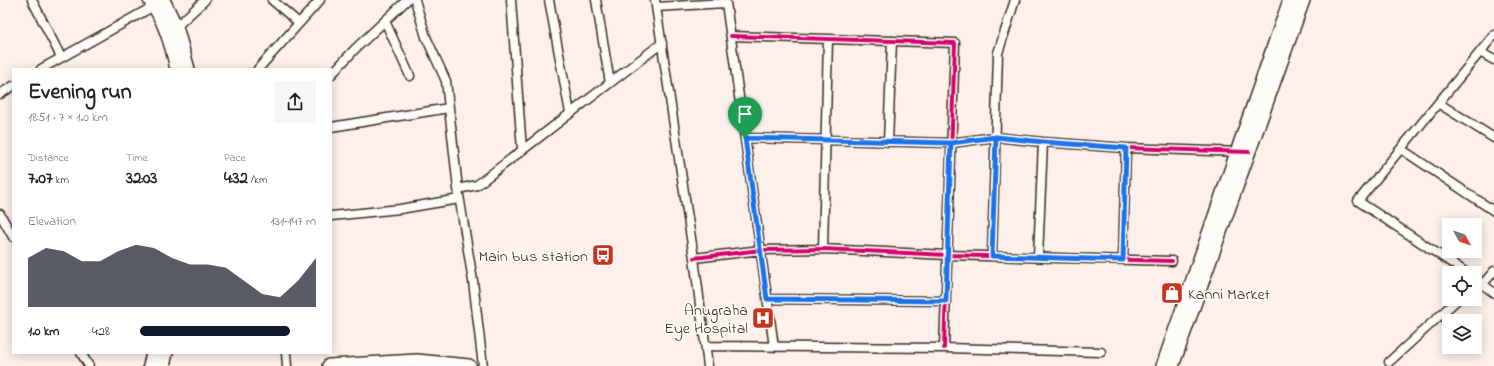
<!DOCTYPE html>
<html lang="en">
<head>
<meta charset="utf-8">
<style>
	:root { --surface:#fff; --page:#f6f6f6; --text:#222; --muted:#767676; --accent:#111827 }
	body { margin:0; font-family:"Indie Flower",sans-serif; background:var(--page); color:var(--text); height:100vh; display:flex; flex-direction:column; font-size:15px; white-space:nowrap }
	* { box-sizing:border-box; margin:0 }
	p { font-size:13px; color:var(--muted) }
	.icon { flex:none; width:22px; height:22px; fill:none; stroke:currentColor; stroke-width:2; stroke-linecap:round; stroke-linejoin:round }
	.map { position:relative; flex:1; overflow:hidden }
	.side { position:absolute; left:12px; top:68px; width:320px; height:286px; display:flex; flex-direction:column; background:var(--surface); border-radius:0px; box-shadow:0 2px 10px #0003 }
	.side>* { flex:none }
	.needle { width:26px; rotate:130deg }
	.fabs { position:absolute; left:1442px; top:218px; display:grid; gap:8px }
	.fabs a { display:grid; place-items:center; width:40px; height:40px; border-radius:0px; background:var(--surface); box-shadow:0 2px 10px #0003; font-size:20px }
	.pin { position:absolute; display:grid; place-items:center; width:34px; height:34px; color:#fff; margin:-41px -17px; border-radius:50% 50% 50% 0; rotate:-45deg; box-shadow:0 0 4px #0007 }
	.pin .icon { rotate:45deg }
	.round { display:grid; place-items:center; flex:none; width:42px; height:42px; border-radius:0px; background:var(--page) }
	.summary { display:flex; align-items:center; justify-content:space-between; height:68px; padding:0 16px }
	h1 { font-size:22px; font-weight:700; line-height:30px }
	.metrics { display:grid; grid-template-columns:repeat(3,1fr); gap:6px; height:68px; padding:4px 16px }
	.metrics div { display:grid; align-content:center }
	.metrics b { font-size:17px; font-weight:700 }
	.metrics small { font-size:11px; font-weight:400 }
	.metrics p { font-size:11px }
	.chart { height:112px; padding:8px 16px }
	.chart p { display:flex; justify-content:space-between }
	.chart svg { width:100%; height:72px; margin-top:4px; fill:var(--accent); opacity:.7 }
	ul { padding:0 16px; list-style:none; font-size:13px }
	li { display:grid; grid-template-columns:64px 48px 1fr; align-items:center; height:30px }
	li i { height:10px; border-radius:5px; background:var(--accent) }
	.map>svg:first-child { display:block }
</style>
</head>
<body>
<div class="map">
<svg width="1494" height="366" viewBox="0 0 1494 366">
	<rect width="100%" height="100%" fill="#fdf0eb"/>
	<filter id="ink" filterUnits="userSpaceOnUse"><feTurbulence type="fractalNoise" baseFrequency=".025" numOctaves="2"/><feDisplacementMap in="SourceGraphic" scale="8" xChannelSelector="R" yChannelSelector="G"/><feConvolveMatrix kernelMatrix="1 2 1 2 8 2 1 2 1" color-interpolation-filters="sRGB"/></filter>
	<g filter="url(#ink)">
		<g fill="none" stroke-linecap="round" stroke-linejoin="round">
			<!-- street casing -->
			<g stroke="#3b2a1e" stroke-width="11">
				<path id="street" d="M32 0 61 57
					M272 0 299 23
					M415 0 426 37 446 81 458 189 477 185 662 43
					M511 0 522 150
					M549 0 570 113
					M596 0 610 83
					M655 0 694 258 708 366
					M656 7 726 3 774 347
					M385 21 410 76
					M176 27 205 0
					M731 36 955 43 944 348
					M1480 52 1494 60
					M41 69 154 6
					M258 69 320 0
					M331 75 355 49 407 0
					M0 94 13 86
					M1438 103 1494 138
					M331 127 449 108
					M745 138 951 143 995 137 1043 142 1126 148 1241 152
					M888 142 892 41
					M1401 149 1494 211
					M458 189 473 281 483 366
					M0 214 13 237
					M331 216 400 209 459 199
					M823 249 828 39
					M992 256 998 53 1015 0
					M1038 257 1043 142
					M694 258 761 250 823 249 947 255 1172 261
					M1123 259 1126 148
					M1467 273 1358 201 1494 35
					M1475 278 1494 293
					M1483 284 1494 271
					M767 299 946 301
					M706 346 944 348 1101 352
					M81 353 89 366
					M286 353 287 366
					M1389 362 1458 299"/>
			</g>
			<!-- primary casing -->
			<g stroke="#3b2a1e" stroke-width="16">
				<path id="primary" d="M150 0C165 20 172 45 177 69
					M163 0 176 27 188 69
					M150 366 153 353
					M163 366 166 353
					M329 366 417 361 469 366
					M1163 366 1290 0
					M1172 366 1303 0"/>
			</g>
			<!-- street -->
			<use href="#street" stroke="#fdfcf7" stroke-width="8"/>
			<!-- primary -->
			<use href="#primary" stroke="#fdfcf7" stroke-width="13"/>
			<!-- cycleway casing -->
			<g stroke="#fdfcf7" stroke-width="6">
				<path id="cycleway" d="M731 36 955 43 944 348
					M745 138 951 143 995 137 1043 142 1126 148 1249 152
					M694 258 761 250 823 249 947 255 1172 261"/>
			</g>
			<!-- cycleway -->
			<use href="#cycleway" stroke="#d6006c" stroke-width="4"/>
		</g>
	</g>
	<g fill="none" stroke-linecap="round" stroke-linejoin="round" filter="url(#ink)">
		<!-- route casing -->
		<g stroke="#fff" stroke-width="8">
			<path id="route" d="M745 138 767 299 946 301 951 143 996 137 1043 142 1126 148 1123 260 992 256 996 137 951 143 745 138"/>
		</g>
		<!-- route -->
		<use href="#route" stroke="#1a73e8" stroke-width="5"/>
	</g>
	<!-- icons -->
	<defs>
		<g id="bus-square" transform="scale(1.15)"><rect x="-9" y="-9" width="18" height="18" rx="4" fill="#c8321e" stroke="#fdfcf7"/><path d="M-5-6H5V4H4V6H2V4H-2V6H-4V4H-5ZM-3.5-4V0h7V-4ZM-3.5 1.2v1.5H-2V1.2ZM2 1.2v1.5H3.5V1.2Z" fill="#fff"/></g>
		<g id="shop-square" transform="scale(1.15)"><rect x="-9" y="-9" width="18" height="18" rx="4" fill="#c8321e" stroke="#fdfcf7"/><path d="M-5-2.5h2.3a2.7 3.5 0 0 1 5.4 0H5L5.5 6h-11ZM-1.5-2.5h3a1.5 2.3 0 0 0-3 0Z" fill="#fff"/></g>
		<g id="hospital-square" transform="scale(1.15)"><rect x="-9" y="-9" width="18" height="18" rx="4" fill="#c8321e" stroke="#fdfcf7"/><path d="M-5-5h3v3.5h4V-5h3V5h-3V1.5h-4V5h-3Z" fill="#fff"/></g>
	</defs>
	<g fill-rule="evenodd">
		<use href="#bus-square" x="603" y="255"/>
		<use href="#shop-square" x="1172" y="293"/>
		<use href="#hospital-square" x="763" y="318"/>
	</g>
	<g text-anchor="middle" stroke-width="3.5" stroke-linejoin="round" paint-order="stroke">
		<!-- poi labels -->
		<g font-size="16" fill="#3b2a1e" stroke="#fdfcf7" text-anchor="end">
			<text x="588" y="261">Main bus station</text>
			<text x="1188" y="299" text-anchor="start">Kanni Market</text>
			<text x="748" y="315">Anugraha<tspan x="748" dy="18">Eye Hospital</tspan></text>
		</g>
	</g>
</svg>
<div class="fabs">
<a><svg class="needle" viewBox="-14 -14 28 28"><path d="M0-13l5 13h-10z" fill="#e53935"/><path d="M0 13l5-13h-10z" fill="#767676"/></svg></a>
<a><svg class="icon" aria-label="locate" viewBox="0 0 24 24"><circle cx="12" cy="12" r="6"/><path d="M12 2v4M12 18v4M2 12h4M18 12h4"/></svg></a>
<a><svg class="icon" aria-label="layers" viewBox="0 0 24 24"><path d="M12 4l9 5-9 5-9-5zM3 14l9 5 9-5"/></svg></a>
</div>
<div class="pin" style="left:745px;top:138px;background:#1e9e55"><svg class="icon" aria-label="arrive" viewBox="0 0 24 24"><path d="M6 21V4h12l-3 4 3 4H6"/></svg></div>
<section class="side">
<div class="summary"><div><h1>Evening run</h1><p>18:51 · 7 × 1.0 km</p></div><a class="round"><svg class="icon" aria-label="share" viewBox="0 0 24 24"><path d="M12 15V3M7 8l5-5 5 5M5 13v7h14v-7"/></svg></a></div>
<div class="metrics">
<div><p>Distance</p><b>7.07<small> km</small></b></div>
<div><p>Time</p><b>32:03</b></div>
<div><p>Pace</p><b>4:32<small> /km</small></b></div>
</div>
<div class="chart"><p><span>Elevation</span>131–147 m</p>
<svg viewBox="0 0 160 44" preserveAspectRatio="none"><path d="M0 44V14L10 8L20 10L30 16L40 16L50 10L60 6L70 8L80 14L90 18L100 18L110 20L120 28L130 36L140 38L150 28L160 14V44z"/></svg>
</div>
<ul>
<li><b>1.0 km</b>4:28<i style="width:85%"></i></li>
</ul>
</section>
</div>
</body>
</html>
